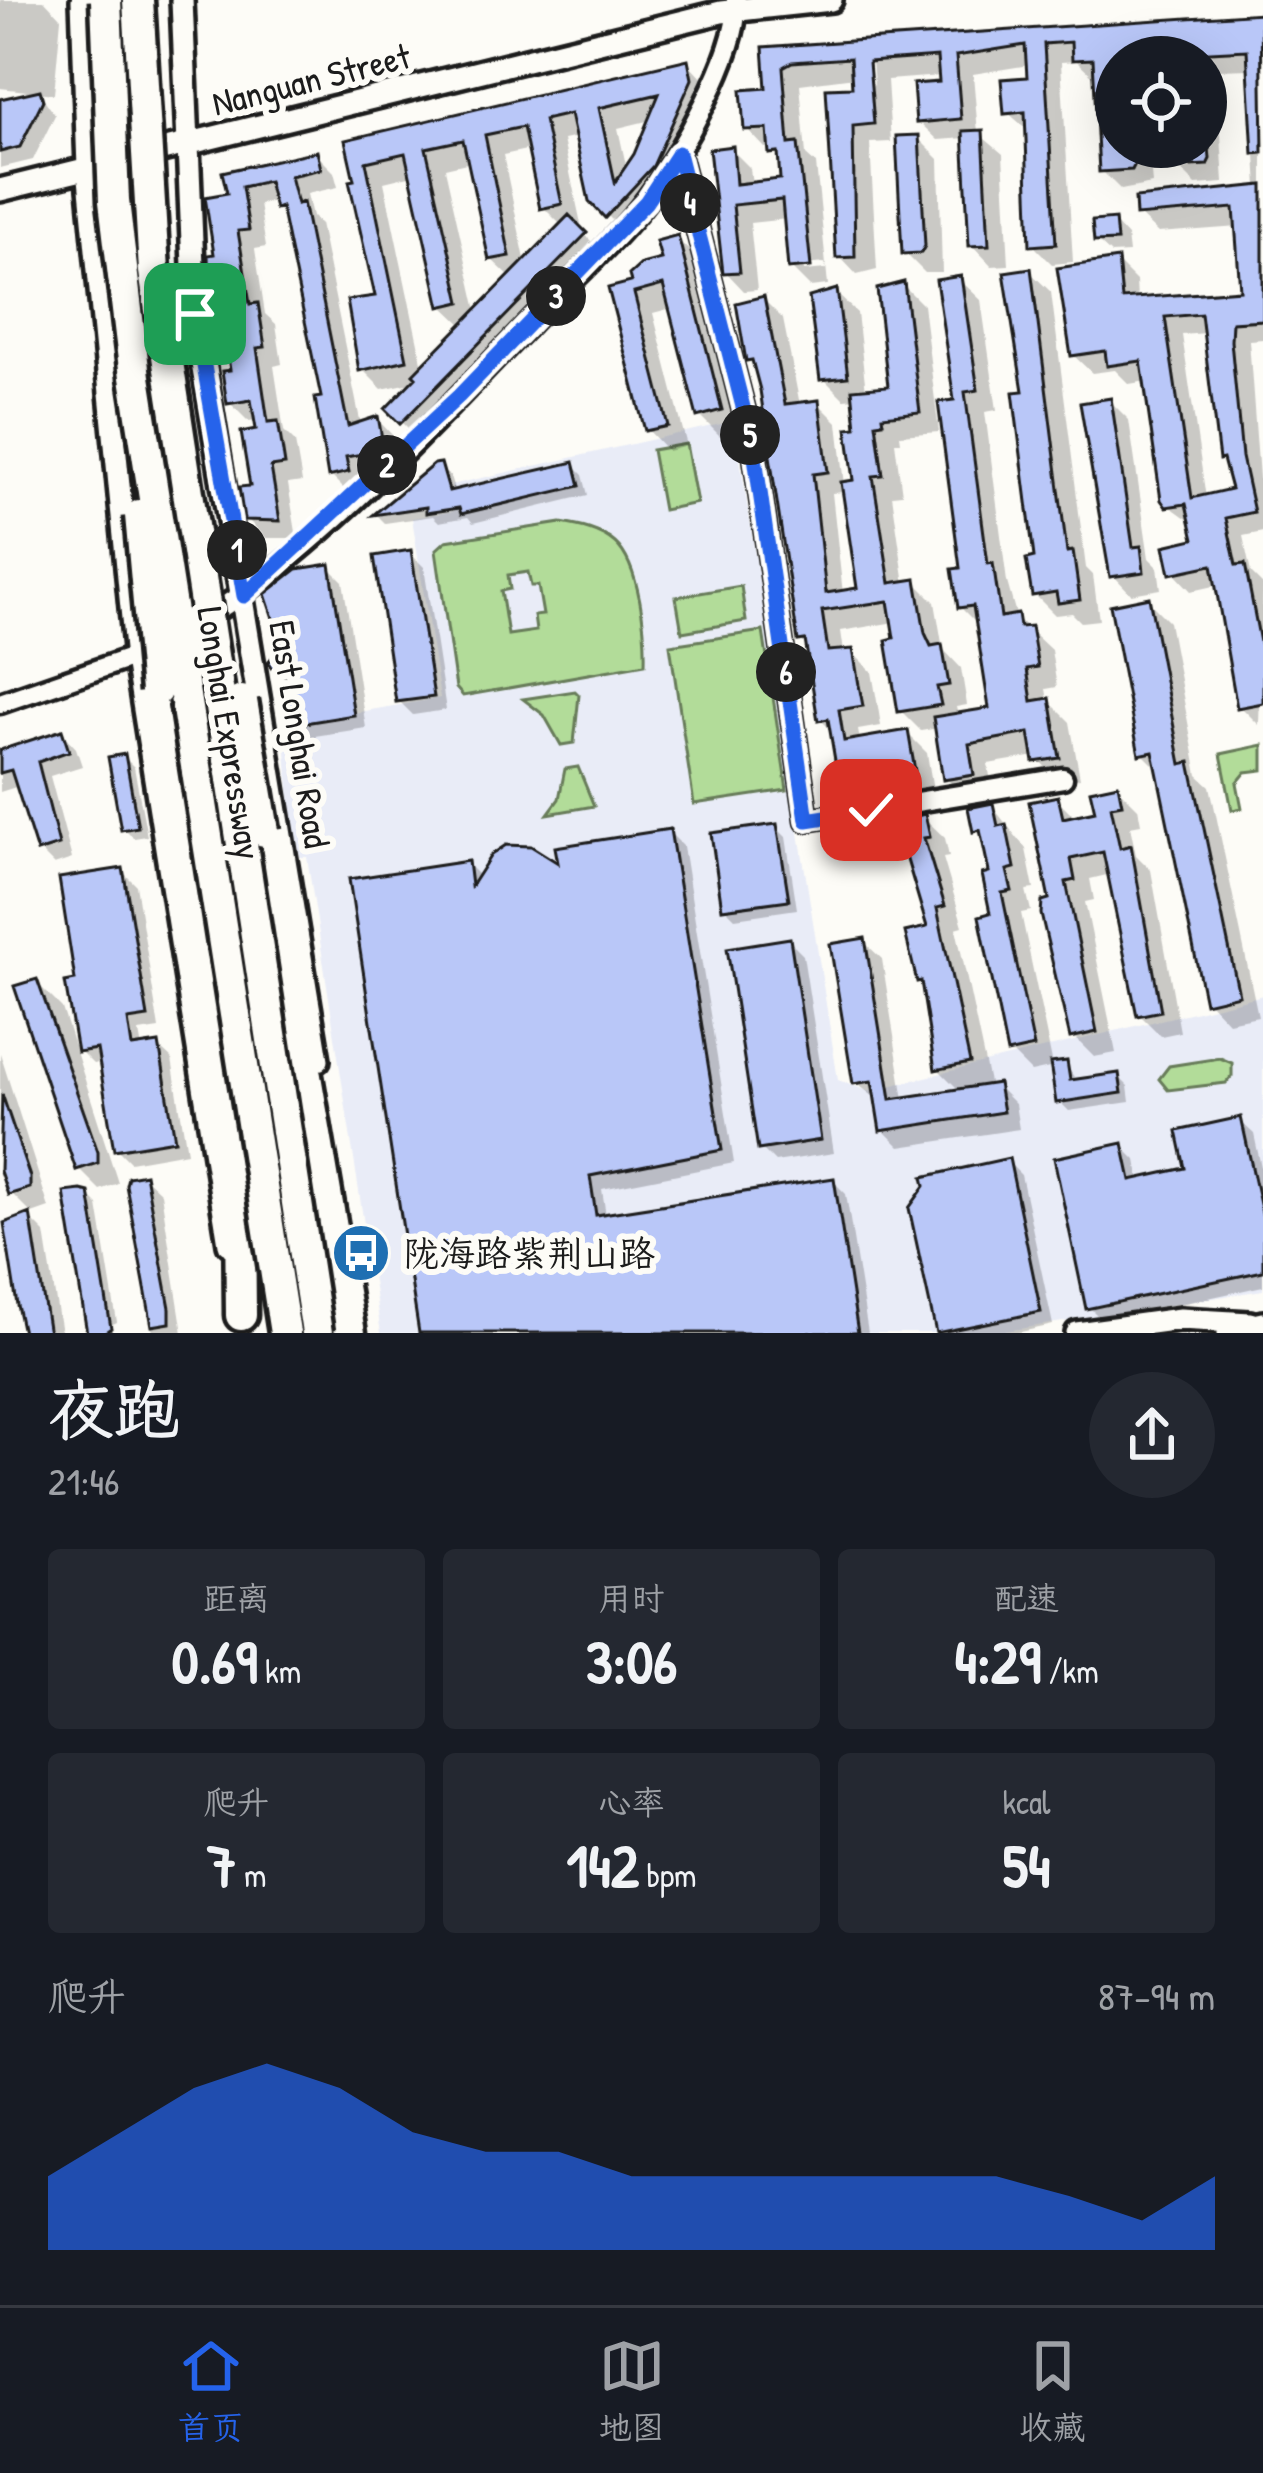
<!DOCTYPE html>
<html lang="zh">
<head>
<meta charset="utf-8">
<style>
	:root { --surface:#171b24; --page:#242831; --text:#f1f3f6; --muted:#9ea1a6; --line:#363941; --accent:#2563eb }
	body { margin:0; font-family:"Patrick Hand","LXGW WenKai TC",sans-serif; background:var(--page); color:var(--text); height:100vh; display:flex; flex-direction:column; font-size:45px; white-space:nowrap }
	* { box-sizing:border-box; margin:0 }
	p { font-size:39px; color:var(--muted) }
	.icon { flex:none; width:66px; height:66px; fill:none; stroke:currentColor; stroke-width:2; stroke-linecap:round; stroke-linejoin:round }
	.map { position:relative; height:1333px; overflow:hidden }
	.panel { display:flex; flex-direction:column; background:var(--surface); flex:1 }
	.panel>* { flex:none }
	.fabs { position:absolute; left:1095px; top:36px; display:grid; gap:24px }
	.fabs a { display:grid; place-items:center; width:132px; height:132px; border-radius:50%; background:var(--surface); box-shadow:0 12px 48px #0002; font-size:60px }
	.pin { position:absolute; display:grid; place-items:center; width:102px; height:102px; color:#fff; margin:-51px; border-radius:24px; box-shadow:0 6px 18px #0006 }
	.km { position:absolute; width:60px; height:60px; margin:-30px; border-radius:50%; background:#222; color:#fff; font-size:33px; line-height:60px; text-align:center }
	.round { display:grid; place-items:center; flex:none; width:126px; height:126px; border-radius:63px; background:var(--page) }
	.head { display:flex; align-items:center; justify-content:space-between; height:204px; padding:0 48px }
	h1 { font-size:66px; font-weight:800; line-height:90px }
	.stats { display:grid; grid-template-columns:repeat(3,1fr); gap:18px; height:204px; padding:12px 48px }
	.stats div { display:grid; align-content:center; border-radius:12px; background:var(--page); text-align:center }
	.stats b { font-size:60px; font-weight:800 }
	.stats small { font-size:33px; font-weight:400 }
	.stats p { font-size:33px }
	.chart { height:336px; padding:24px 48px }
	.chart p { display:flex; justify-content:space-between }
	.chart svg { width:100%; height:216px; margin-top:12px; fill:var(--accent); opacity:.7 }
	.tab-bar { display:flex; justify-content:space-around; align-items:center; height:168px; border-top:3px solid var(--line); background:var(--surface); font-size:33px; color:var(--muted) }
	.tab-bar a { display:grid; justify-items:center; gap:6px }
	.tab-bar .current { color:var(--accent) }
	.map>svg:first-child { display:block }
</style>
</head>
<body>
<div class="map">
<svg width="1263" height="1333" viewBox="0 0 1263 1333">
	<rect width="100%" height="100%" fill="#fdfcf7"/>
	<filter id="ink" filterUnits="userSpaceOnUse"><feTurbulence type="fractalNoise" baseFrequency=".00833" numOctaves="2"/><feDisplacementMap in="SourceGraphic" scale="24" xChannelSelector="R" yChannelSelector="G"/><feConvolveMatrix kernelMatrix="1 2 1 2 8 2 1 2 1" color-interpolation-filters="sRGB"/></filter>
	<g filter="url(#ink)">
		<!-- built -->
		<path fill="#e9ecf7" d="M734 421 838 1080 868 1091 1263 995V1290L993 1333H381L307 857H300L290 803 284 725 440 698 412 518 454 511 451 485Z"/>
		<!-- green -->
		<path fill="#b2dc99" stroke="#677c5a" stroke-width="3" fill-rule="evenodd" d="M686 444 697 503 663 510 652 450Z
			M561 523C580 526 600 530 615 543 640 565 646 633 645 664L463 696 456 688 436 550 446 541ZM528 572 531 586H538L543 615 534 616 536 631 508 635 501 591 510 589 508 575Z
			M741 586 746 621 682 632 676 597Z
			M763 631 787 790 694 804 670 645Z
			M575 691 579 695 574 743 561 745 544 715 523 699Z
			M1263 745V770L1246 772 1237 783 1242 808 1232 810 1221 754Z
			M578 767 594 806 548 814 559 799 565 769Z
			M1220 1058 1232 1063V1076L1226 1083 1168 1090 1159 1079 1169 1066Z"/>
		<!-- shadow -->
		<path fill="#0003" fill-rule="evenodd" d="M0 0H44L61 18 54 94 0 88Z
			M1263 19V339L1249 340 1263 532 1243 536 1251 573 1263 585 1259 725 1240 706 1218 585 1191 591 1173 572 1197 542 1193 523 1168 505 1147 381 1129 384 1115 370 1092 373 1073 355 1117 262 1136 281 1137 301 1243 292 1239 227 1158 233 1139 215 1258 188 1251 69 1217 70 1224 183 1196 185 1177 166 1176 147H1206V57H1116V147H1149L1152 184 1121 190 1102 171 1094 77 1077 61 1061 62 1073 262 1052 264 1033 245 1029 131 1007 112 1030 80 1029 65 973 74 978 133 1003 154 1009 265 992 266 972 245 966 138 938 140 919 122 942 85 941 76 887 80 891 142 870 143 877 270 857 275 839 256 855 77 800 84 806 155 816 164 828 285 810 287 791 268 787 219 750 223 757 290 744 291 726 272 731 149 750 168 752 185 784 182 782 162 772 147 765 148 747 129 770 91 766 50 1091 25ZM865 47H871L874 86 868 79ZM825 263 826 269 804 271V265ZM1206 333 1222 458 1234 492 1206 498 1182 335Z
			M687 62 707 83 711 100 672 186 627 235 592 200 578 137 563 140 581 224 575 225 604 254 420 440 389 409 415 382 382 389 362 369 379 299 349 142ZM651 120 627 170 618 128ZM531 149 543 207 562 226 526 264 503 155ZM471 162 491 259 512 279 478 315 445 168ZM413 175 443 306 466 328 424 372 384 182Z
			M39 92 55 115 33 160 0 168V103Z
			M918 138 939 159 942 273H925L905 253Z
			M316 154 334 172 338 187 307 194 312 216 320 224 361 425 377 419 395 438 401 468 362 475 366 490 349 494 330 475 325 399 286 216 276 201 259 204 266 247 255 249 265 314 276 324 282 364 274 366 284 431 295 442 302 482 288 484 297 538H266L247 519 257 420 248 421 230 403 238 304 230 306 212 287 230 196 225 175Z
			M1114 222 1127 236 1129 253 1111 254 1097 241Z
			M677 239 698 259 741 430 720 436 699 415 672 308 653 313 687 446 668 451 648 430 612 290 635 284 664 261Z
			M1030 272 1051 292 1086 568 1093 575 1099 620 1081 622 1072 613 1055 615 1034 594 1038 560 1026 393Z
			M960 280 981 300 997 410 985 412 1007 582 1017 618 1051 650 1057 687 1046 689 1048 700 1070 722 1080 778 1058 782 1036 756 988 764 993 795 967 799 946 778 938 728 921 731 901 711 895 622 841 631 844 652H852L872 672 878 707 881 726 858 730 860 741 907 733 927 753 933 790 920 792 910 783 873 789 874 800 862 802 841 782 833 732 821 720 809 648 801 640 756 366 749 359 763 299 783 319 800 405 818 403 838 423 845 485 858 483 856 398 844 399 823 378 836 293 857 313 866 391 891 389 903 285 923 305 939 432 900 435 901 442H895L902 494 892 495 905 584 915 582 935 602 943 649 961 668 967 705 956 707 958 716 993 710 979 626 960 607ZM845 492 861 591 843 594 832 493Z
			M1110 401 1129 420 1149 558 1158 567 1161 589 1131 594 1113 575Z
			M573 465 583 475 588 495 473 523 468 517 439 522 433 516 385 523 377 515 436 467 450 476 455 493Z
			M410 553 424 567 446 710 413 715 399 701Z
			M329 567 343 581 366 728 302 738 289 724 290 683 274 668Z
			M1148 601 1169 622 1198 775 1210 786 1258 1016 1228 1022 1208 1001 1160 771 1142 753Z
			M62 733 76 748 82 766 50 776 72 859 54 865 39 850 19 786 0 792V753Z
			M124 757 134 767 147 836 134 838 124 828Z
			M1117 787 1138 808 1141 824 1130 826 1136 855 1151 870 1180 1032 1161 1036 1140 1015 1111 874 1090 879 1094 900 1085 902 1116 1053 1094 1057 1073 1036 1053 902 1057 799 1076 818 1098 814Z
			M992 806 1026 849 1034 889 1026 890 1031 911 1021 913 1053 1066 1066 1064 1077 1082 1118 1076 1128 1086 1130 1102 1069 1111 1059 1101 1054 1067 1031 1072 1010 1051 993 875 985 840 976 830Z
			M924 818 945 838 949 857 943 858 963 926 956 928 990 1087 997 1086 1015 1104 1019 1129 900 1147 882 1129 878 1100 856 1083 864 942 882 959 904 1100 960 1091 938 1069 925 986 920 981 930 929 906 845 912 843Z
			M776 827 786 837 797 909 735 918 725 908Z
			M669 832 683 846 734 1163 602 1189 606 1216 833 1181 846 1194 868 1333H422L352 882 467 864 480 877 562 869Z
			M122 871 136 885 159 1029 139 1032 142 1049 158 1046 172 1059 187 1152 130 1162 116 1148 103 1062 93 1064 78 1049 79 983Z
			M789 941 803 955 834 1153 775 1162 761 1148Z
			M36 982 62 1008 118 1183 100 1190 79 1169Z
			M0 1053 49 1208 32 1214 11 1193 0 1162Z
			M1240 1121 1254 1134 1263 1176V1286L1103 1321 1089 1307 1122 1146 1136 1160 1140 1181 1189 1171Z
			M1008 1162 1021 1175 1053 1325 1016 1333H939L913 1209Z
			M144 1177 161 1193 183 1333H153L129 1185Z
			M68 1195H88L98 1205 117 1322 94 1333Z
			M29 1217 45 1233 61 1333H25L8 1225Z"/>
		<!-- building -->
		<path fill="#b9c7f8" stroke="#1c1c1c" stroke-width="3" fill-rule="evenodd" d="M1261 13 1263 153 1253 154 1247 50 1116 57V147H1134L1135 164 1132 170 1099 172 1093 59 1072 60 1071 42 1044 44 1056 244 1030 246 1025 112 1004 114 1001 79 1027 77 1025 45 956 56 961 119 916 123 913 84 939 82 937 57 869 62 874 124 853 126 855 257 836 258 826 88 852 87 850 58 792 62 783 67 789 144 798 143 811 267 788 269 782 200 733 205 740 272 723 273 709 149 733 146 736 184 780 179 778 153 769 154 767 129 744 130 741 90 766 88 763 47Z
			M688 59 692 79 653 166 605 218 589 201 570 114 544 120 562 204 540 209 523 127 485 135 510 256 489 260 463 140 426 148 461 302 440 307 405 153 366 162 407 360 359 371 347 300 375 296 349 181 354 180 345 140ZM659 94 634 154 615 182 599 108Z
			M40 90 43 100 20 147 0 152V99Z
			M983 130 989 245 969 246 963 131Z
			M919 135 925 246 921 253 902 254 896 136Z
			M1173 147H1209L1210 159 1207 165 1174 167Z
			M317 151 321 169 290 176 297 204 303 202 348 426 378 416 384 450 346 457 349 472 328 477 315 398 321 397 281 207 275 209 268 181 242 187 249 230 238 231 250 304 258 303 265 347 257 348 268 422 278 421 285 465 271 467 280 521 244 520 239 487 250 486 241 432 256 429 251 400 227 404 222 371 230 370 221 314 236 311 233 285 209 289 208 255 214 254 205 197 227 193 222 172Z
			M1263 185V320L1232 322 1231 341 1242 457 1254 512 1226 518 1236 565 1245 564 1263 658V703L1237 708 1212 565 1170 574 1164 546 1194 539 1186 504 1166 507 1161 500 1141 361 1107 366 1105 351 1071 356 1057 268 1118 259 1122 299 1240 290 1234 208 1136 216 1135 198ZM1201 314 1219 460 1223 459 1231 489 1192 498 1165 317Z
			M569 215 587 233 400 424 385 409 416 377 413 374Z
			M1115 219 1117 241 1094 242 1092 221Z
			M678 235 722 410 697 417 663 285 634 293 668 426 645 431 608 288 631 282 629 275 641 264 661 259 656 241Z
			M1031 268 1067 552 1073 551 1080 600 1058 603 1056 592 1032 596 1026 559 1034 557 1013 392 1023 391 1004 272Z
			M961 276 978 390 965 392 988 564 993 563 1001 617 1018 614 1020 627 1031 626 1038 667 1027 669 1032 701 1050 698 1060 758 1034 762 1029 733 969 744 974 775 943 780 933 717 989 708 973 606 958 608 952 569 960 568 938 402 954 400 936 280Z
			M904 282 920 412 882 416 883 422 876 423 883 475 873 476 890 583 916 579 925 633 931 646 942 644 949 685 937 687 941 705 898 712 886 640 894 638 888 601 822 611 828 651 853 649 859 685 863 706 839 710 844 741 908 730 915 771 897 774 895 763 854 770 856 781 839 784 828 719 818 721 805 640 798 641 760 390 752 360 746 361 736 303 764 296 785 404 819 400 828 472 813 474 826 593 857 588 841 482 854 480 847 428 856 427 852 389 888 386 877 289Z
			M837 289 848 377 820 380 809 297Z
			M1111 398 1133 547 1141 546 1144 572 1110 577 1080 403Z
			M574 462 580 486 461 514 459 508 426 513V507L373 515 434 464 441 463 449 491Z
			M411 550 434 697 396 702 374 556Z
			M330 564 354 715 286 726 282 704 289 672 272 669 268 662 282 645 265 594 297 569Z
			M1149 597 1181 764 1190 762 1239 995 1205 1003 1153 752 1139 755 1110 605Z
			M62 730 69 751 38 762 59 845 37 852 11 770 0 773V750Z
			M125 754 138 827 121 830 108 757Z
			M1118 784 1122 804 1111 806 1120 848 1131 845 1161 1011 1137 1016 1103 852 1071 859 1075 880 1066 882 1097 1032 1070 1038 1041 914 1042 901 1049 899 1029 802 1058 796 1063 818 1095 811 1090 790Z
			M993 803 998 826 1006 824 1015 868 1007 870 1012 891 1002 893 1034 1047 1007 1053 979 916 990 913 982 874 989 872 980 830 973 832 968 808Z
			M925 814 930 837 924 838 945 906 937 908 970 1063 935 1070 921 981 917 982 905 932 927 927 902 843 909 841 904 819Z
			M777 824 789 900 722 909 711 833Z
			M670 829 722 1150 590 1176 596 1215 834 1178 858 1333H419L349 879 468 861 471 886 491 855 506 845 531 846 558 863 555 847Z
			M123 868 148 1017 128 1020 132 1047 159 1043 175 1140 114 1150 97 1049 77 1052 65 982 75 980 59 878Z
			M790 938 821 1140 758 1150 727 948Z
			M865 938 891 1099 998 1083 1003 1112 880 1131 872 1081 853 1084 830 944Z
			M37 979 98 1152V1163L76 1170 14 986Z
			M1067 1061 1070 1080 1119 1073 1122 1093 1056 1103 1050 1063Z
			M2 1094 30 1177V1188L8 1195 0 1171Z
			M1241 1117 1263 1218V1271L1086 1309 1054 1158 1123 1143 1131 1180 1185 1168 1177 1131Z
			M1009 1158 1041 1312 936 1333 909 1208 925 1186 923 1177Z
			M145 1174 170 1308V1323L152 1326 126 1185 128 1177Z
			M81 1190 89 1192 111 1328 104 1333H87L64 1192Z
			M30 1213 48 1328 49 1333H23L17 1305 4 1223Z"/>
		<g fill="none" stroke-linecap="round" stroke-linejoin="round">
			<!-- minor casing -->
			<g stroke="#1c1c1c" stroke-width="27">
				<path id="minor" d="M678 153 754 450 807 820 1063 778
					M203 619C315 554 437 419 528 325 567 284 614 244 648 198 677 159 742 48 736 0
					M0 703 148 652"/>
			</g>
			<!-- tertiary casing -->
			<g stroke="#1c1c1c" stroke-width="30">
				<path id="tertiary" d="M82 0 88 168 136 659 229 1244
					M182 0 195 314 318 1060
					M0 190 721 12 831 0
					M1077 1333 1180 1319 1250 1323"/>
			</g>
			<!-- primary casing -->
			<g stroke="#1c1c1c" stroke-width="36">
				<path id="primary" d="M1231 1333 1263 1326"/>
			</g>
			<!-- trunk casing -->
			<g stroke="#1c1c1c" stroke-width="39">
				<path id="trunk" d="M156 691 240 1209 241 1315
					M264 831 350 1333"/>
			</g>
			<!-- minor -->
			<use href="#minor" stroke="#fdfcf7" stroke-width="18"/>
			<!-- tertiary -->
			<use href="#tertiary" stroke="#fdfcf7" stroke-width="21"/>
			<!-- primary -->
			<use href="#primary" stroke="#fdfcf7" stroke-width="27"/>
			<!-- trunk -->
			<use href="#trunk" stroke="#fdfcf7" stroke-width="30"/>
			<!-- trunk-bridge casing -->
			<g stroke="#1c1c1c" stroke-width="39" stroke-linecap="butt">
				<path id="trunk-bridge" d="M106 0 114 201 135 377 285 1333
					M138 0 154 271 317 1333
					M140 515 156 691
					M242 701 264 831"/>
			</g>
			<!-- trunk-bridge -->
			<use href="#trunk-bridge" stroke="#fdfcf7" stroke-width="30"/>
		</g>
	</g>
	<g fill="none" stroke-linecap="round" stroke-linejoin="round" filter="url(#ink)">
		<!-- route casing -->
		<g stroke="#fff" stroke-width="24">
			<path id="route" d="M195 314 244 596 459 396 646 202 678 153 754 450 807 820 871 810"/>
		</g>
		<!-- route -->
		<use href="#route" stroke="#2563eb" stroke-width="15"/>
	</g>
	<!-- icons -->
	<defs>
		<g id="bus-disc" transform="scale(3)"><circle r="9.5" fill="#1f6fb2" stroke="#fdfcf7"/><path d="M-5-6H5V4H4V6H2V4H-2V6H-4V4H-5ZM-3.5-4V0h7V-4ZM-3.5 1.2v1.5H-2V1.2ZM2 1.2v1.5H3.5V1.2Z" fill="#fff"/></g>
	</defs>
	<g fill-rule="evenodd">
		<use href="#bus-disc" x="361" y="1253"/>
	</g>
	<g text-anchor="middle" stroke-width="12" stroke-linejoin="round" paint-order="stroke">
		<!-- street labels -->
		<g font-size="36" fill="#1c1c1c" stroke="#fdfcf7">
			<text transform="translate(311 79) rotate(-14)" y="13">Nanguan Street</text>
			<text transform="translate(230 733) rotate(81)" y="13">Longhai Expressway</text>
			<text transform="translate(300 734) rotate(81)" y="13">East Longhai Road</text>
		</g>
		<!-- poi labels -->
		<g font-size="36" fill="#1c1c1c" stroke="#fdfcf7" text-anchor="start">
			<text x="403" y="1266">陇海路紫荆山路</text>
		</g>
	</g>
</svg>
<div class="fabs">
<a><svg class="icon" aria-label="locate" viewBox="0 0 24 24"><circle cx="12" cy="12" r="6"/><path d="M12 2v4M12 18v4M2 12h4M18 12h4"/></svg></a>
</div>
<div class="pin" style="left:195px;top:314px;background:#1e9e55"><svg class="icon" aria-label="arrive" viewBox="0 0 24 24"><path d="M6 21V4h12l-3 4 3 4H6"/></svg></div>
<div class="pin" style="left:871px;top:810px;background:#d93025"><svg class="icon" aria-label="check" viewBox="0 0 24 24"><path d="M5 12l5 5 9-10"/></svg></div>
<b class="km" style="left:237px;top:550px">1</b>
<b class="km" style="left:387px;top:465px">2</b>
<b class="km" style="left:556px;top:296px">3</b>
<b class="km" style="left:690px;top:203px">4</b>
<b class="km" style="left:750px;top:435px">5</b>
<b class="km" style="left:786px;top:672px">6</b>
</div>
<section class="panel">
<div class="head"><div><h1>夜跑</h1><p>21:46</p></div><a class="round"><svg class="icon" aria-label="share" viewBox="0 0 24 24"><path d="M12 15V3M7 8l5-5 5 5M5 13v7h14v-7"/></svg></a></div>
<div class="stats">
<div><p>距离</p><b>0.69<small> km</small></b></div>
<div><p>用时</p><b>3:06</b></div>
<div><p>配速</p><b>4:29<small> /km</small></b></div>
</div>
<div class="stats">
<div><p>爬升</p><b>7<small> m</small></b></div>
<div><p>心率</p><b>142<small> bpm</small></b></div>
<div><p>kcal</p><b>54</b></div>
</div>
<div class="chart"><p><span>爬升</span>87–94 m</p>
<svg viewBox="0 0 160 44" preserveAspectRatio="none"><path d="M0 44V29L10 20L20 11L30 6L40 11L50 20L60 24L70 24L80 29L90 29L100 29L110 29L120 29L130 29L140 33L150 38L160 29V44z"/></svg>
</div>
</section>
<nav class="tab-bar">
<a class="current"><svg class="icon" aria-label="home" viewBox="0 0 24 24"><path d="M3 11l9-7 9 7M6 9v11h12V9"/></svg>首页</a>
<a><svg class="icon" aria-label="map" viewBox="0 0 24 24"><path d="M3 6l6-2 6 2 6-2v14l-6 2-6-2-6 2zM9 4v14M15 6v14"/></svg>地图</a>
<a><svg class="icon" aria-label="saved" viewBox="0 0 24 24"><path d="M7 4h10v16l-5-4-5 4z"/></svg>收藏</a>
</nav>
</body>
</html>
